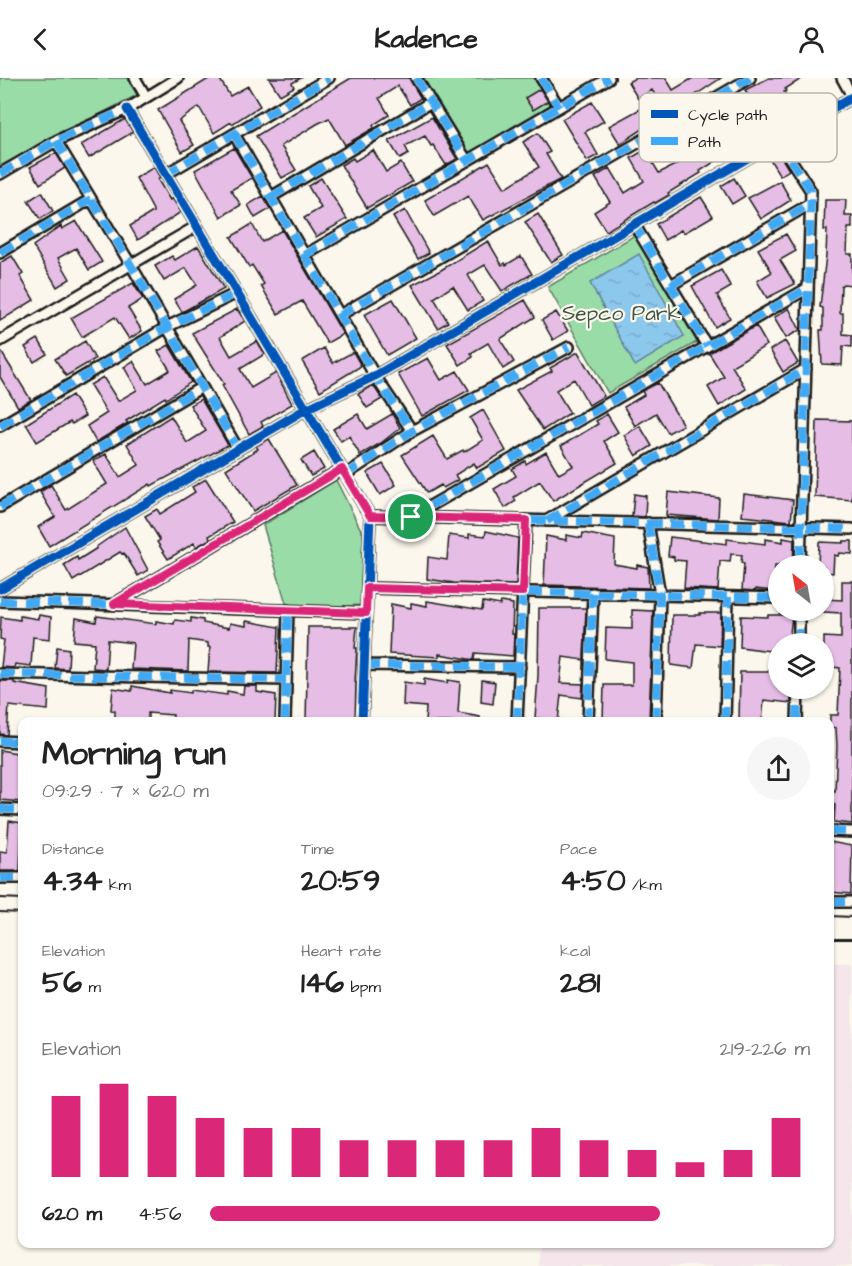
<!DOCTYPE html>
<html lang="en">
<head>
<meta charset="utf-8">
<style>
	:root { --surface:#fff; --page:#f6f6f6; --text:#222; --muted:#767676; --accent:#db2777 }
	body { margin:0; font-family:"Architects Daughter",sans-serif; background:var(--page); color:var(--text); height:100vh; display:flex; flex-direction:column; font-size:22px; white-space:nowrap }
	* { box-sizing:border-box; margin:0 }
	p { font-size:20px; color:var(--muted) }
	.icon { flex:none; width:33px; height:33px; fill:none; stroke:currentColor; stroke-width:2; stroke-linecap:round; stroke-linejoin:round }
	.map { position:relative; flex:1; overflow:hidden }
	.details { position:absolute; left:18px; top:639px; width:816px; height:531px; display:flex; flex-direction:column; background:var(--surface); border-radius:12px; box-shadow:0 2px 4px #0004 }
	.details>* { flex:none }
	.needle { width:39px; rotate:329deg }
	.controls { position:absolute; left:768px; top:477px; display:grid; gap:12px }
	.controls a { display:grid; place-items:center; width:66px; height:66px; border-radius:50%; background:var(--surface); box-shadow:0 2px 4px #0004; font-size:30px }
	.pin { position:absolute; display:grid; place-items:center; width:51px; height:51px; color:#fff; margin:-26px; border:3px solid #fff; border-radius:50%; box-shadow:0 2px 6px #0007 }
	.round { display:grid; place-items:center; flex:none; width:63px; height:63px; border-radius:32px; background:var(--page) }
	.head { display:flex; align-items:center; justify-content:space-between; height:102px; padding:0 24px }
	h1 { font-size:33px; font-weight:700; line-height:45px }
	.metrics { display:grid; grid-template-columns:repeat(3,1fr); gap:9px; height:102px; padding:6px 24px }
	.metrics div { display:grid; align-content:center }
	.metrics b { font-size:30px; font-weight:700 }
	.metrics small { font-size:16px; font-weight:400 }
	.metrics p { font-size:16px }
	.chart { height:168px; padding:12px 24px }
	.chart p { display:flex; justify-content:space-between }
	.chart svg { width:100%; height:108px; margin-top:6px; stroke:var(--accent); stroke-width:6 }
	ul { padding:0 24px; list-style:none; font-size:20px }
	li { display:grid; grid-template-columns:96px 72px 1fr; align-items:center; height:45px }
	li i { height:15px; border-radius:8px; background:var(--accent) }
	header { display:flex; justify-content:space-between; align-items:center; height:78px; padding:0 24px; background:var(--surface); font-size:27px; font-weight:700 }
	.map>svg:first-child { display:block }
</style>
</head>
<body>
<header><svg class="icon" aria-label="back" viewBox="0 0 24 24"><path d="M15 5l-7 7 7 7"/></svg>Kadence<svg class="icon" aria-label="person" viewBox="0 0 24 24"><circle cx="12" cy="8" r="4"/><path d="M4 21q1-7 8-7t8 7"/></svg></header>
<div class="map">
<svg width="852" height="1188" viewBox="0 0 852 1188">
	<defs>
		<pattern id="water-ripples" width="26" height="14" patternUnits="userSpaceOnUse" patternTransform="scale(1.5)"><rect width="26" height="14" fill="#8cc7ec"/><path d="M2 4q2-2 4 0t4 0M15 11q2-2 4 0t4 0" fill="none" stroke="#78aaca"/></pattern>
	</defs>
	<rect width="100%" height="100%" fill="#fbf7ec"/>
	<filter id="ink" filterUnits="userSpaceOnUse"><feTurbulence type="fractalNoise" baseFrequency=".0167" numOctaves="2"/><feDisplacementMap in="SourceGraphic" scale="12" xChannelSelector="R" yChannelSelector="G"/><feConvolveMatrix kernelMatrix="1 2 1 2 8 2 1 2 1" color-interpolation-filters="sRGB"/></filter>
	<g filter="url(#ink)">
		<!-- built -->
		<path fill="#f4e6ea" d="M830 886H852V1188H538L539 1166H830Z"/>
		<!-- green -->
		<path fill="#9adca7" stroke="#5b7c62" stroke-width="1.5" d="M0 0H127L137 17 0 88Z
			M420 0H537L553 28 468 79Z
			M635 157 697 264 608 315 548 209Z
			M336 402 363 456 360 527 288 532 263 447Z"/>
		<!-- water -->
		<path fill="url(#water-ripples)" stroke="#5f8399" stroke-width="1.5" d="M639 176 684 258 635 288 590 205Z"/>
		<!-- building -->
		<path fill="#e5bde5" stroke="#1c1c1c" stroke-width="1.5" d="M210 0H219L230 18 248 8 260 28 232 46 231 44 214 55 199 29 179 43 194 67 182 74 158 32Z
			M269 0H301L292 5 294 9 280 17Z
			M351 0H409L421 20 410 27 398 8 379 20 389 37 373 47 374 50 345 67 329 40 317 46 281 68 296 92 282 100 256 58Z
			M635 0H666L673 12 693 0H721L667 36 652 12 638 21 628 4Z
			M769 0H803L785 11 786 13 784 14 799 39 769 55 738 75 736 72 719 81 700 93 701 95 668 115 669 117 655 125 654 124 606 153 594 134 610 124 595 99 610 90 625 115 644 103 631 80 645 72 659 95 675 87 693 76 678 51 693 42 708 68 759 36 745 12Z
			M540 11 548 23 533 32 525 20Z
			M592 24 604 43 585 54 598 77 587 83 562 41Z
			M640 31 649 47 620 66 609 48Z
			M432 39 457 81 446 87 433 67 431 68 425 58 405 68 409 76 400 81 389 63Z
			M125 41 133 54 89 80 81 67Z
			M538 55 550 74 546 76 561 101 483 142 468 118 434 138 425 122 489 84 505 110 539 89 523 64Z
			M234 70 252 100 231 112 241 127 221 139 195 92Z
			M373 72 386 94 401 85 412 104 367 130 341 87 353 80 355 83Z
			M56 75 65 90 40 106 30 89Z
			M780 77 789 92 780 98 771 83Z
			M154 89 160 100 158 102 170 122 172 120 181 134 138 162 130 148 153 134V132L136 100Z
			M321 100 347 141 316 159 304 140 321 130 308 108Z
			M734 100 745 118 732 126 721 108Z
			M780 103 791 122 761 141 748 120Z
			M42 114 53 133 40 141 28 123Z
			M263 118 270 131 255 140 248 127Z
			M701 119 713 138 684 155 681 152 665 162 656 146Z
			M825 122H846L845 138H852V150H848L847 176H852V207L843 206 841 208 840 235H843V256L852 257V269L843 268 842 287 822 286 820 252H823V230L820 229 826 177 827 152H824Z
			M405 132 429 175 418 181 393 139Z
			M538 136 563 177 551 184 525 144Z
			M76 143 102 184 89 192 76 170 58 180 70 201 57 209 33 168 61 148 62 151Z
			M252 146 262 164 282 152 343 256 327 265 302 223 278 236 261 208 264 206 252 187 249 189 231 159Z
			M786 156 796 173 780 182 795 206 767 220 757 203 772 194 758 171Z
			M488 163 502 187 505 185 506 187 521 178 532 196 502 213 485 187 468 197 483 223 468 232 453 208 434 220 448 244 438 250 412 207 441 192Z
			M198 168 224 211 182 234 174 221 197 207 186 190 164 203 155 188 172 178 175 182Z
			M12 178 23 196 20 198 34 222 0 243V185Z
			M721 192 731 209 717 217 730 240 715 249 692 208Z
			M133 205 143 221 128 230 142 253 129 261 115 239 82 259 71 240Z
			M393 221 416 260 387 277 364 237Z
			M525 222 535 239 500 261 514 284 503 291 488 265 471 275 473 279 460 287 447 266Z
			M789 230 800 252 786 260 774 240Z
			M237 231 245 243 220 259 231 278 257 263 265 276 240 291 251 310 276 295 292 326 261 344 263 348 249 356 222 307 224 306 192 255Z
			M556 234 568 253 553 262 542 242Z
			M756 248 767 267 732 288 746 311 719 328 708 309 724 299 709 275Z
			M38 261 47 276 34 284 25 269Z
			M85 263 95 281 66 298 55 281Z
			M785 263 798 285 783 294 770 272Z
			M169 267 191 304 166 321 165 319 126 343 128 345 96 364 87 348 107 335 90 307 103 299 118 323 137 312 124 289 133 283 147 306 170 292 158 273Z
			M324 270 333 285 353 274 361 288 320 313 302 283Z
			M0 272 31 322 18 329 0 299Z
			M578 274 604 318 589 327 574 301 556 312 570 335 543 352 516 312 552 293 550 290Z
			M428 280 441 302 457 293 469 312 422 338 398 296Z
			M658 305 683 347 668 355 656 335 635 348 624 329 644 317 642 313Z
			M373 307 382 321 367 330 358 316Z
			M72 317 85 338 72 346 70 344 37 364 26 346Z
			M201 321 228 367 151 408 150 406 49 468 38 449 55 439 40 414 51 407 66 432 107 406 93 383 106 376 120 399 139 387 127 366 171 338 187 365 206 353 190 327Z
			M483 332 506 373 477 390 474 385 455 397 458 402 443 410 441 407 427 415 402 377 433 358 447 381 463 372 464 374 483 362 470 340Z
			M358 336 367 351 392 336 400 350 381 365 360 377 349 358 341 363 333 351Z
			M607 336 618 354 604 363 617 385 553 423 540 403 514 419 516 423 505 430 494 411 516 398 512 391 525 383 526 386 546 374 559 396 573 388 561 368 598 346 596 343Z
			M817 342 852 343V422L815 419Z
			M640 348 652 368 636 378 624 357Z
			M269 361 297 407 253 433 226 391 258 371 256 368Z
			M314 374 324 391 311 398 301 382Z
			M383 386 396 407 380 417 367 395Z
			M206 401 233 444 209 458 210 461 196 469 194 465 168 481 157 464 160 462 145 438 157 431 160 436 195 414 192 409Z
			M668 414 719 420 718 441 666 437Z
			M634 416 646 418 645 439 632 438Z
			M744 416 793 422 791 443 742 438Z
			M125 449 148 492 138 498 124 475 122 476 120 474 73 503 64 487 77 479 78 482 97 470 96 469Z
			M486 453 518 460 516 507 454 505 427 501 428 479 447 482 449 457 469 460V456L485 458Z
			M583 455 615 461 614 486 637 490V487L648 489 649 510 544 507 546 458 566 462V457L582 460Z
			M670 459 727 466V461L765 466V461L783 464V460L794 462 793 488H775L774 513 756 511 755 513 742 512 744 486 741 485 742 477 731 476 730 484 720 483 718 512 684 510 686 483 674 482V479L668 478Z
			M843 463H852V476L839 475 838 478 834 477 833 495 824 494V488H818L819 464 843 465Z
			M842 503H852V746L834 744 835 727 830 725V712L835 713 837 668 836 650 830 649V637H838L840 590 824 588V559L841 560V535L824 534V521L842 522Z
			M427 523 482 532 483 524 500 527 501 524 513 526 512 556H514L513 578 475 575 474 582 439 576V579L389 576 391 526 411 530V525L427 528Z
			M539 530H586L584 582 563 579 560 605 583 606 582 620 561 617 558 643 535 640 538 598Z
			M632 532 653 533 649 643 626 640V644L603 642 604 607H632V584L605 581 606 550 632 551Z
			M700 535H721L720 568 696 566 693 590 671 587 672 537H700Z
			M39 537 51 539 50 561 33 559 31 588 15 586 14 590 1 589 4 562 0 561 1 539 20 542V538L38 541Z
			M768 537H792L790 556H792V566H778V611H791V625L764 622 762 644H739L740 594H768L770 591V573L740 569 741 538 768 539Z
			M97 538 156 546V543L174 546 175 542 191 544V540L203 542V545L229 550 230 545 246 548V543L279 549 277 595 208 594 210 569H208V565L189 562 188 593 131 591 133 565 108 562 106 591 93 590 95 565 74 563 76 540 96 544Z
			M308 549H357L355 570H357L355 604H356L355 644H306Z
			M57 569 69 571 68 591 55 590Z
			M424 601 447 605 448 602 460 604 458 635 480 639V644H425L426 629 403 627 404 604 424 607Z
			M482 602 495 604 493 626 481 624Z
			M0 603H14V605L49 611 48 632 9 628 7 657 0 656Z
			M132 608 170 615V612L191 615V612L227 617V613L243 616 244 608H257V614L276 617 275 644H172L173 637 148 635V644H115V633L111 632 113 610 132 613Z
			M0 672 22 676V724L0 722Z
			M9 743 22 745 20 793H0V773L7 774Z
			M830 764 852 768 851 816 830 814Z"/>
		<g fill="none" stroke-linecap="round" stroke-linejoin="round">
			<!-- minor casing -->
			<g stroke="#1c1c1c" stroke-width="14">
				<path id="minor" d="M135 0 146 19
					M416 0 467 83
					M541 0 559 29
					M842 0 852 18
					M127 31 370 438 362 644
					M234 56 375 298 412 353
					M778 62 811 113 800 488
					M56 63 131 187 238 371
					M0 96 56 63 127 31 178 0
					M166 96 329 0
					M271 119 431 24
					M634 146 707 268
					M0 175 91 121
					M305 177 609 0
					M671 207 810 126
					M340 237 750 0
					M0 263 197 148
					M0 348 167 249 237 215
					M345 397 412 353 569 269
					M0 429 202 309
					M370 438 852 451
					M413 438 808 210
					M546 443 806 291
					M648 445 660 517 656 644
					M367 510 778 520
					M0 511 306 331 375 298 852 19
					M0 523 366 535
					M114 526 342 391
					M799 566V532
					M364 587 520 589
					M0 596 286 602
					M285 644 288 532
					M517 644 526 442
					M588 644 593 515
					M725 644 728 519
					M797 644 798 610
					M0 663 22 664
					M0 731 22 732
					M830 753 852 754
					M0 800H22
					M830 824H852"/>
			</g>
			<!-- tertiary casing -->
			<g stroke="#1c1c1c" stroke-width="16">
				<path id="tertiary" d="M0 827 22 828
					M830 845 852 846
					M830 854H852"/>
			</g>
			<!-- minor -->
			<use href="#minor" stroke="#fbf7ec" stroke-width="9"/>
			<!-- tertiary -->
			<use href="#tertiary" stroke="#fbf7ec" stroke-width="12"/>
			<!-- quiet -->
			<path stroke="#3fa9f5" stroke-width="8" stroke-dasharray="15 8" stroke-linecap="butt" d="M416 0 467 83
				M541 0 559 29
				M234 56 375 298 412 353
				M778 62 811 113 800 488
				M56 63 131 187 238 371
				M0 96 56 63 127 31
				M166 96 329 0
				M271 119 431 24
				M634 146 707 268
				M0 175 91 121
				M305 177 609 0
				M671 207 810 126
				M340 237 750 0
				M0 348 167 249 237 215
				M345 397 412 353 569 269
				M0 429 202 309
				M370 438 852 451
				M411 439 808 210
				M547 443 806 291
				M648 445 660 517 656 644
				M367 510 778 520
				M0 523 366 535
				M114 526 342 391
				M799 566V532
				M364 587 520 589
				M0 596 286 602
				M285 644 288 532
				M517 644 526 442
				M588 644 593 515
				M725 644 728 519
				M797 644 798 610
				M0 663 22 664
				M0 731 22 732
				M830 753 852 754
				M0 800H22
				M830 824H852"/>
			<!-- cycleway casing -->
			<g stroke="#fbf7ec" stroke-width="13">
				<path id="cycleway" d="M127 31 370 438 362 644
					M0 511 306 331 375 298 852 19"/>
			</g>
			<!-- cycleway -->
			<use href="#cycleway" stroke="#0057b8" stroke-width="9"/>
		</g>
	</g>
	<g fill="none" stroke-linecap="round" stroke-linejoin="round" filter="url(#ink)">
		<!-- route casing -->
		<g stroke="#fff" stroke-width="12">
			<path id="route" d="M342 391 370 438 526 442 523 514 367 510 366 535 114 526Z"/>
		</g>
		<!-- route -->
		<use href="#route" stroke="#db2777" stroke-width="8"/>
	</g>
	<g text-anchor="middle" stroke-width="4.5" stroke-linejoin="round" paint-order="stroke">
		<!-- park labels -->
		<g font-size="21" fill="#425646" stroke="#fbf7ec">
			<text x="621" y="242">Sepco Park</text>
		</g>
	</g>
	<!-- legend -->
	<rect x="639" y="15" width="198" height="69" rx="9" fill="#fbf7ec" stroke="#b8b5ae" stroke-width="1.5"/>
	<rect x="651" y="32" width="27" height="8" fill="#0057b8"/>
	<rect x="651" y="59" width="27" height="8" fill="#3fa9f5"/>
	<g font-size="16" fill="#1c1c1c">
		<text x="688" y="42">Cycle path</text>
		<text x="688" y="69">Path</text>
	</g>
</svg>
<div class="controls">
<a><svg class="needle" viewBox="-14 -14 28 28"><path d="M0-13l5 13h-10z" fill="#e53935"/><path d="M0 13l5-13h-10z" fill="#767676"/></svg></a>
<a><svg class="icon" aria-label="layers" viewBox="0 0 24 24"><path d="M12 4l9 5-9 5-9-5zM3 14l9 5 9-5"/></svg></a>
</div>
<div class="pin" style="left:411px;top:439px;background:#1e9e55"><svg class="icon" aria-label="arrive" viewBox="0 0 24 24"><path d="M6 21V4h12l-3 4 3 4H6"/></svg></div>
<section class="details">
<div class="head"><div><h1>Morning run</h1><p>09:29 · 7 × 620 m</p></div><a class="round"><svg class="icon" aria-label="share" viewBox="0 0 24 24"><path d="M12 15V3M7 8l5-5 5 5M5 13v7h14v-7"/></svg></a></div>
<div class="metrics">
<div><p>Distance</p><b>4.34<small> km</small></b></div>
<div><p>Time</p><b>20:59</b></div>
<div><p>Pace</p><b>4:50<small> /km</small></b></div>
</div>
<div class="metrics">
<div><p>Elevation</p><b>56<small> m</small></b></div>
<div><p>Heart rate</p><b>146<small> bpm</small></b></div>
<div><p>kcal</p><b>281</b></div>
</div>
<div class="chart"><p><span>Elevation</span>219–226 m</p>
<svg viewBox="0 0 160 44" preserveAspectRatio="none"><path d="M5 44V11M15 44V6M25 44V11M35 44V20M45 44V24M55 44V24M65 44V29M75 44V29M85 44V29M95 44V29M105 44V24M115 44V29M125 44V33M135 44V38M145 44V33M155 44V20"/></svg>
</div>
<ul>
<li><b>620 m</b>4:56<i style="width:75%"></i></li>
</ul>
</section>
</div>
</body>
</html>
